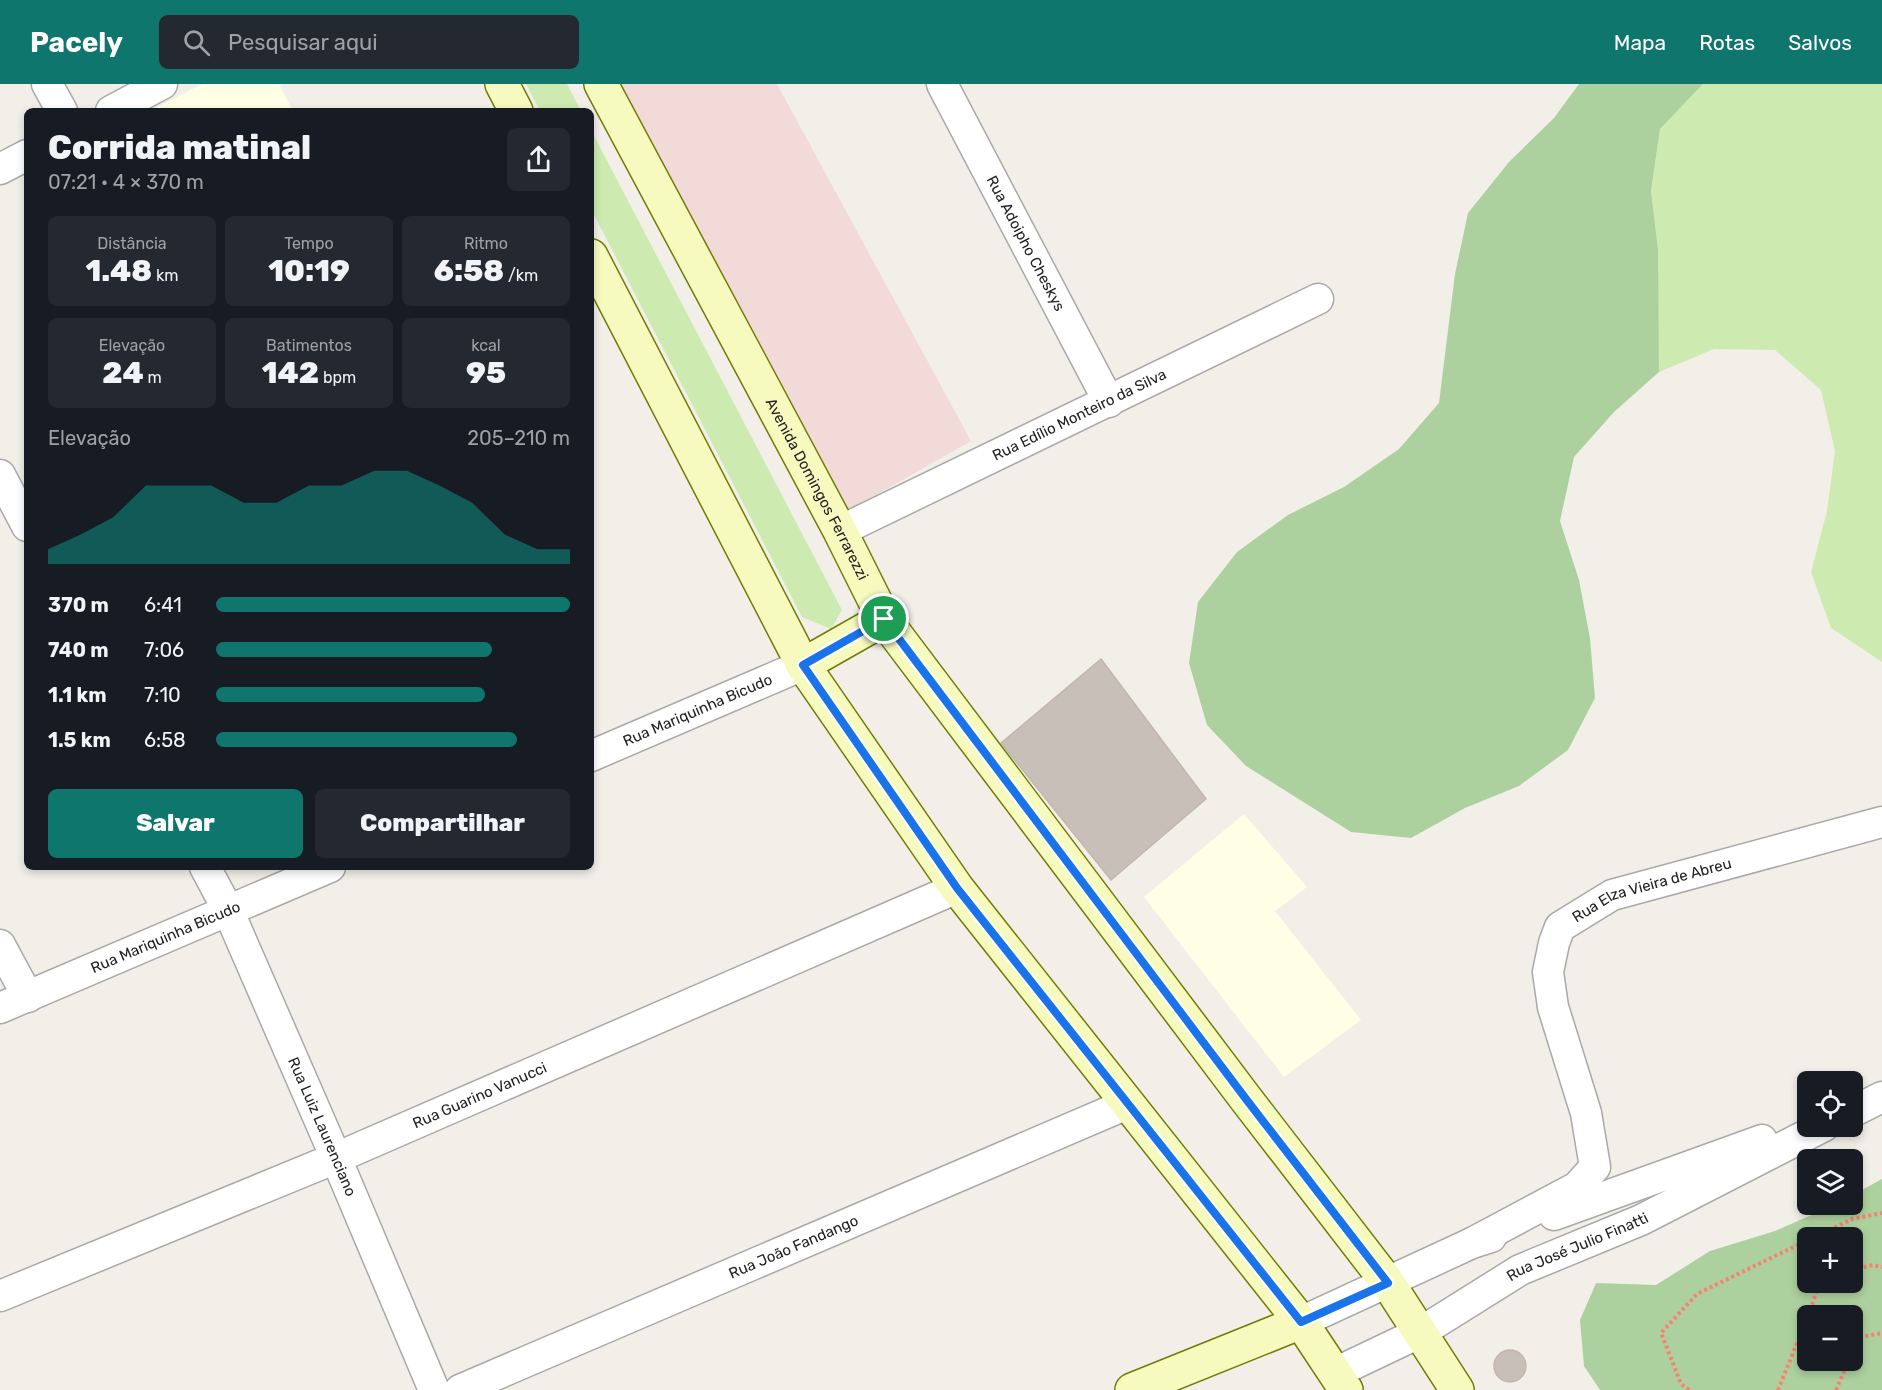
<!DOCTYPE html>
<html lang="pt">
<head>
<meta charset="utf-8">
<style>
	:root { --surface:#171b24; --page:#242831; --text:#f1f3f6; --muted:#9ea1a6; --accent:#0f766e }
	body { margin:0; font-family:Rubik,sans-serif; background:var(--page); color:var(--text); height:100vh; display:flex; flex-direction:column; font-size:22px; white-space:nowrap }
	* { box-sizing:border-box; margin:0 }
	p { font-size:20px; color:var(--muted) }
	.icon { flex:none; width:33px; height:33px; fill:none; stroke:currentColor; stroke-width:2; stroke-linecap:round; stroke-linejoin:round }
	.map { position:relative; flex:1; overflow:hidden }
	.side { position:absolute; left:24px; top:24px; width:570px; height:762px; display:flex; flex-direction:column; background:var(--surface); border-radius:9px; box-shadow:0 3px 9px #0003 }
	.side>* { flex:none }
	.controls { position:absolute; left:1797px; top:987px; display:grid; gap:12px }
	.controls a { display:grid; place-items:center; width:66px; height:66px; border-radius:9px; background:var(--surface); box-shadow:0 3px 9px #0003; font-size:30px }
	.pin { position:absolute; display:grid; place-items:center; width:51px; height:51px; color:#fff; margin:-26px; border:3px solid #fff; border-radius:50%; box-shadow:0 2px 6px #0007 }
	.round { display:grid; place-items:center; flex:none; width:63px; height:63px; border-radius:9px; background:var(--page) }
	.overview { display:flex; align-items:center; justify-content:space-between; height:102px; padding:0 24px }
	h1 { font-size:33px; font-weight:800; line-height:45px }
	.metrics { display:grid; grid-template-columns:repeat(3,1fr); gap:9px; height:102px; padding:6px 24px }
	.metrics div { display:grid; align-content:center; border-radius:9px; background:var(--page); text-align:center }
	.metrics b { font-size:30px; font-weight:800 }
	.metrics small { font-size:16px; font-weight:400 }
	.metrics p { font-size:16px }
	.chart { height:168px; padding:12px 24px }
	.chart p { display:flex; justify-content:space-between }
	.chart svg { width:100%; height:108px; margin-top:6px; fill:var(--accent); opacity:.7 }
	.action { display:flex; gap:12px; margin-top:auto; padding:12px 24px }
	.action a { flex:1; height:69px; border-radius:9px; background:var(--accent); color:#fff; font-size:24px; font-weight:800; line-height:69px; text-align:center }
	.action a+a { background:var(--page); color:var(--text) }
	ul { padding:0 24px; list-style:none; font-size:20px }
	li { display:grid; grid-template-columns:96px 72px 1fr; align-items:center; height:45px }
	li i { height:15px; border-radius:8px; background:var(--accent) }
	header { display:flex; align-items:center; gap:36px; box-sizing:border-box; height:84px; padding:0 30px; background:var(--accent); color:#fff }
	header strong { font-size:28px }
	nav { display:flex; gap:33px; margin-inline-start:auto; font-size:21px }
	.search { width:420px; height:54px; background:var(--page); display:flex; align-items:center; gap:15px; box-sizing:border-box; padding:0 21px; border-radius:9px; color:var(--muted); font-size:22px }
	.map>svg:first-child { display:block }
</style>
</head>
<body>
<header>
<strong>Pacely</strong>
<div class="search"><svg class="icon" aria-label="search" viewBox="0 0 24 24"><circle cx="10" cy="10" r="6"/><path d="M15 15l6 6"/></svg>Pesquisar aqui</div>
<nav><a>Mapa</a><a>Rotas</a><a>Salvos</a></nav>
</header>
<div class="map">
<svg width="1882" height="1306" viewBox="0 0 1882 1306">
	<rect width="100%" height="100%" fill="#f2efe9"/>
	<!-- commercial -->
	<path fill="#f2dad9" d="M621 0H777L971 357 848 427Z"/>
	<!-- education -->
	<path fill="#ffffe5" d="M202 0H279L293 27H150Z
		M1244 730 1307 803 1275 827 1361 936 1284 993 1144 813Z"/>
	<!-- grass -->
	<path fill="#cdebb0" d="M526 0H567L581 27H540Z
		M1703 0H1882V578L1831 544 1811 488 1827 427 1835 367 1821 306 1775 266 1714 265 1659 288 1657 226 1658 165 1651 107 1660 45Z
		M591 46 842 526 831 545 802 533 591 125Z"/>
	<!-- forest -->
	<path fill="#add19e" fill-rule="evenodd" d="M1579 0H1703L1660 45 1651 107 1658 165 1659 288 1614 328 1574 373 1560 437 1579 496 1590 554 1595 614 1568 666 1519 702 1465 724 1411 754 1351 748 1246 682 1207 641 1189 579 1198 518 1237 468 1288 431 1344 403 1399 365 1439 319 1455 190 1468 129 1509 78 1554 34Z
		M1882 1095V1306H1600L1584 1282 1580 1236 1596 1199 1656 1201 1710 1167 1775 1147 1834 1121 1852 1120 1853 1111ZM1808 1154H1852V1198H1808ZM1808 1232H1852V1276H1808Z"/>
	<!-- building -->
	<path fill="#c7bfb8" stroke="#c4b6ab" stroke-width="1.5" d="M1101 575 1206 715 1111 796 1001 659Z
		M1494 1282a16 16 0 1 1 32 0a16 16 0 1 1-32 0Z"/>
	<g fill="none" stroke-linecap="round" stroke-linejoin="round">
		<!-- street casing -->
		<g stroke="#a9a9a9" stroke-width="33">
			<g id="street">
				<path d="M47 0 62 27"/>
				<path id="s1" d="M942 0 1109 318"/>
				<path d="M111 27 162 0"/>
				<path d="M0 85 27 71"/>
				<path d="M0 391 27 442"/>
				<path id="s2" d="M840 447 1318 215"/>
				<path id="s3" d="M591 672 803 581"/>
				<path id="s4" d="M205 783 228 826 336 1074 434 1306"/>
				<path d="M0 861 28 913"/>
				<path id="s5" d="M0 924 330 783"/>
				<path d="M1852 1028 1882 1013"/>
				<path d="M1554 1131 1762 1056"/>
				<path id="s6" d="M1472 1159 1577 1103 1595 1083 1586 1029 1553 923 1548 888 1554 859 1560 843 1612 811 1882 738"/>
				<path id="s7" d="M0 1212 336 1074 957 804"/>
				<path d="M1301 1238 1472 1159 1491 1153"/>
				<path id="s8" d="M1335 1289 1421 1248 1520 1186 1641 1136 1824 1042"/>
				<path id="s9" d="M460 1306 1127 1020"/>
			</g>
		</g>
		<!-- secondary casing -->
		<g stroke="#707d05" stroke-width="36">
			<g id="secondary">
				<path d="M502 0 516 27"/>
				<path id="s10" d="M601 0 840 447 884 535 1246 1015 1388 1199 1457 1306"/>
				<path d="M591 172 803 581 957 804 1301 1238 1346 1306"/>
				<path d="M803 581 884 535"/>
				<path d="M1132 1306 1301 1238"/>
			</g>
		</g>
		<!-- path -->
		<path stroke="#fa8072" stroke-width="4" stroke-dasharray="3 3" stroke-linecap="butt" d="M1813 1154 1852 1135 1882 1129
			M1852 1186 1873 1181 1882 1183
			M1808 1232 1820 1198
			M1852 1271 1862 1253 1882 1249
			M1689 1306 1681 1300 1661 1249 1697 1210 1808 1156
			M1778 1306 1808 1232
			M1836 1306 1849 1276"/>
		<!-- street -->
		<use href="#street" stroke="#fff" stroke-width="30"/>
		<!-- secondary -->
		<use href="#secondary" stroke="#f7fabf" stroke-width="33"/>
	</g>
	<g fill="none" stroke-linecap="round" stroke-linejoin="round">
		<!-- route casing -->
		<g stroke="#fff" stroke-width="12">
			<path id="route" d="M884 535 1246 1015 1388 1199 1301 1238 957 804 803 581Z"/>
		</g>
		<!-- route -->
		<use href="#route" stroke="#1a73e8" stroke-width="8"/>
	</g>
	<g text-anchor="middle" stroke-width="5" stroke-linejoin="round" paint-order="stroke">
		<!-- street labels -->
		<g font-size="15" fill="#222" stroke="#fff">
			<text dy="5" stroke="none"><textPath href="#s1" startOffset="180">Rua Adoipho Cheskys</textPath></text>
			<text dy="5" stroke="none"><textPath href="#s2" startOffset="266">Rua Edílio Monteiro da Silva</textPath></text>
			<text dy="5" stroke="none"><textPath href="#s10" startOffset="459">Avenida Domingos Ferrarezzi</textPath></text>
			<text dy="5" stroke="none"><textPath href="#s3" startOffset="116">Rua Mariquinha Bicudo</textPath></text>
			<text dy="5" stroke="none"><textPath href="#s6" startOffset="494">Rua Elza Vieira de Abreu</textPath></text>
			<text dy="5" stroke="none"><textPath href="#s5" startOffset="180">Rua Mariquinha Bicudo</textPath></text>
			<text dy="5" stroke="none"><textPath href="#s7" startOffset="520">Rua Guarino Vanucci</textPath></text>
			<text dy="5" stroke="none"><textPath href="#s4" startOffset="285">Rua Luiz Laurenciano</textPath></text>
			<text dy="5" stroke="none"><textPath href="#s9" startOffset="363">Rua João Fandango</textPath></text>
			<text dy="5" stroke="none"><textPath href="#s8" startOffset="274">Rua José Julio Finatti</textPath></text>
		</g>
	</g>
</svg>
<div class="controls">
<a><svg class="icon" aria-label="locate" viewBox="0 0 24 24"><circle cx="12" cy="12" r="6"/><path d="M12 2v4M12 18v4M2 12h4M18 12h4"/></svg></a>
<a><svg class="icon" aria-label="layers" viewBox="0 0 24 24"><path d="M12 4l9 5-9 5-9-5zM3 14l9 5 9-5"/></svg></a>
<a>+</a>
<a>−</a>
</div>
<div class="pin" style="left:884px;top:535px;background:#1e9e55"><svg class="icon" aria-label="arrive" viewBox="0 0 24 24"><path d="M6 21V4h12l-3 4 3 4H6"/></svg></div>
<section class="side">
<div class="overview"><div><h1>Corrida matinal</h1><p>07:21 · 4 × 370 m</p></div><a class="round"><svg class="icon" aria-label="share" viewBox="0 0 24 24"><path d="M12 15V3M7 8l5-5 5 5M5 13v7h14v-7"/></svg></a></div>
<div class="metrics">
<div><p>Distância</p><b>1.48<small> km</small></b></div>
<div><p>Tempo</p><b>10:19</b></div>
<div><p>Ritmo</p><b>6:58<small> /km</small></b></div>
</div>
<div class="metrics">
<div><p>Elevação</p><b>24<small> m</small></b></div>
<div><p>Batimentos</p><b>142<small> bpm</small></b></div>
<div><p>kcal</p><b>95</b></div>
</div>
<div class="chart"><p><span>Elevação</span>205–210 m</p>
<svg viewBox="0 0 160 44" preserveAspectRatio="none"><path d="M0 44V38L10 32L20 25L30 12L40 12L50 12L60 19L70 19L80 12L90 12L100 6L110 6L120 12L130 19L140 32L150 38L160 38V44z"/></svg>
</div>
<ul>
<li><b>370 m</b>6:41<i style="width:100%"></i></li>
<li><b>740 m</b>7:06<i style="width:78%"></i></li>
<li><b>1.1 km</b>7:10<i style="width:76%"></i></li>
<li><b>1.5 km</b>6:58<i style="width:85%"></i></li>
</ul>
<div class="action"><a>Salvar</a><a>Compartilhar</a></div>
</section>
</div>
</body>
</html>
